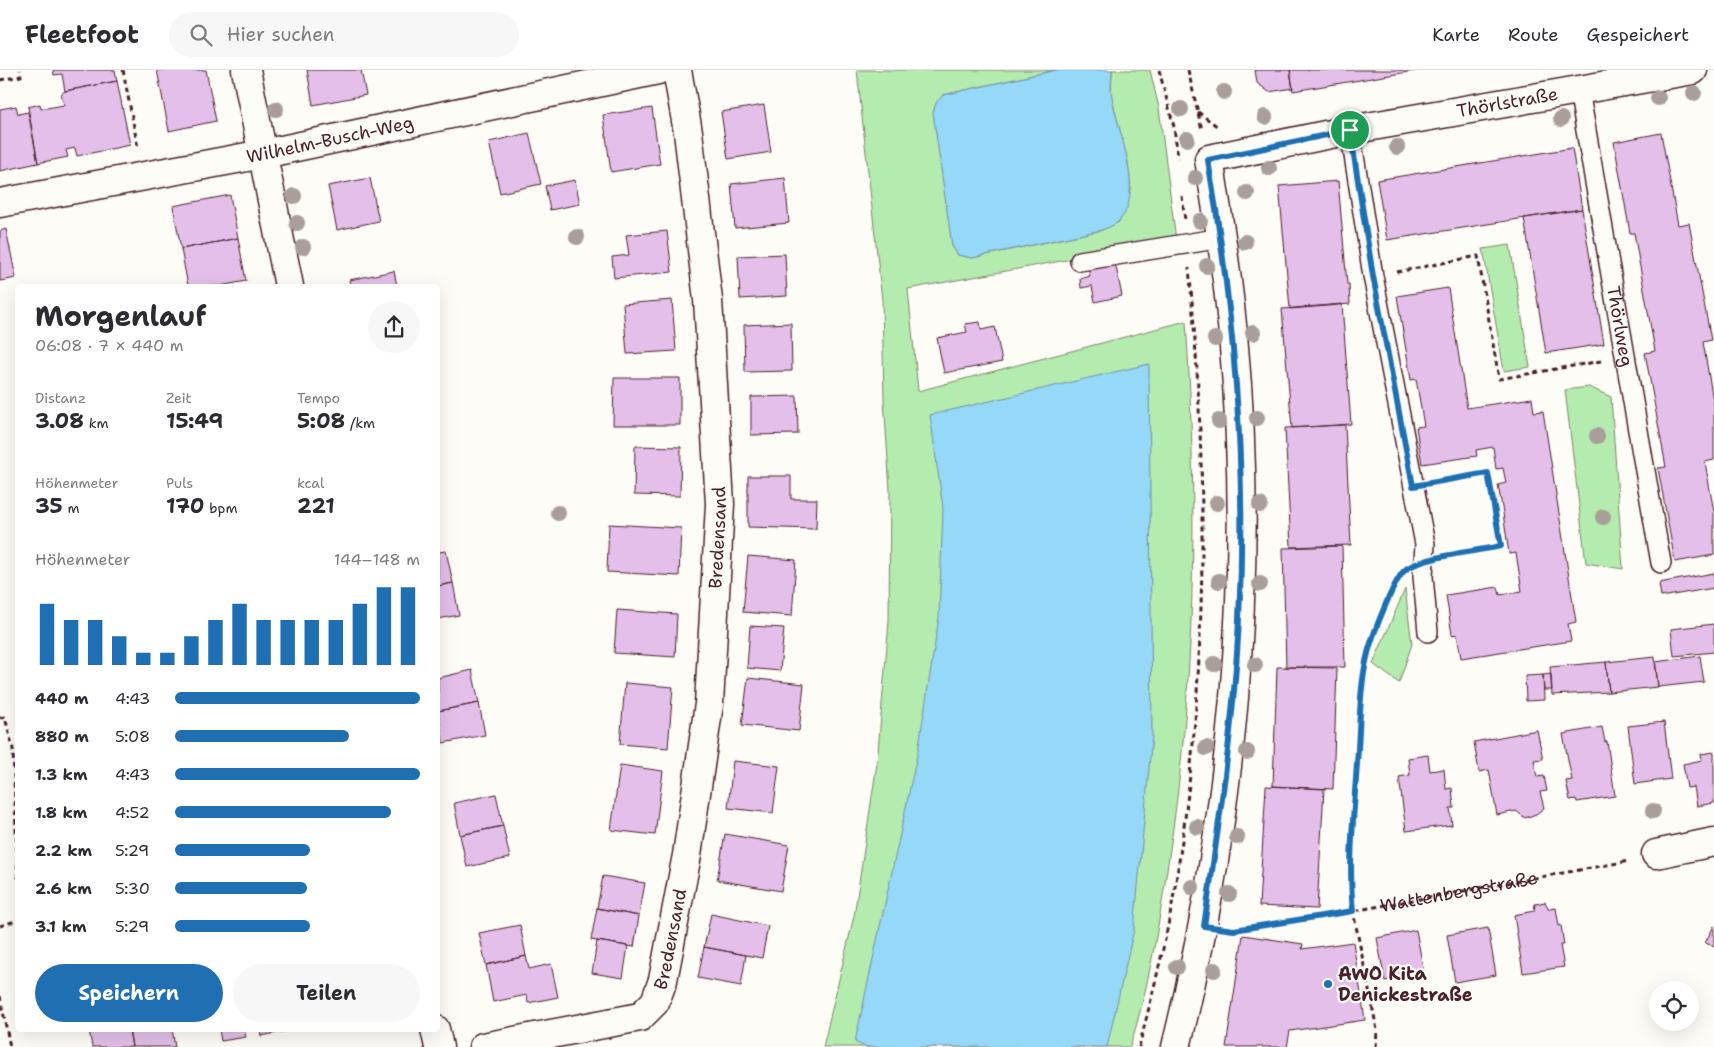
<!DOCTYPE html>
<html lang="de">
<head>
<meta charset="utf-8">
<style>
	:root { --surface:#fff; --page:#f7f7f7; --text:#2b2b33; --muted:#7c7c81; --line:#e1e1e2; --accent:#1f6fb2 }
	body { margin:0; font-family:"Shantell Sans",sans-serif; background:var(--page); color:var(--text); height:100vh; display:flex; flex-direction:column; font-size:19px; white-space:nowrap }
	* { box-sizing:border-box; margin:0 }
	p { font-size:16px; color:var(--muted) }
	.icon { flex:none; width:28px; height:28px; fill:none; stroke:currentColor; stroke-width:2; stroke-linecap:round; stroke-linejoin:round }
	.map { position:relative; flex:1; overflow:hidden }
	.panel { position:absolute; left:15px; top:214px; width:425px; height:748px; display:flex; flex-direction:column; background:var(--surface); border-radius:5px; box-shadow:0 5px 20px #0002 }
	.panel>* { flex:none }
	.buttons { position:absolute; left:1649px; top:911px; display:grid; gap:10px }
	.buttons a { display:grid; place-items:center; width:50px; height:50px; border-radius:50%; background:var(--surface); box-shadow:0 5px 20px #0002; font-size:25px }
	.pin { position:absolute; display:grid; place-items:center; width:42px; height:42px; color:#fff; margin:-21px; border:2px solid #fff; border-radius:50%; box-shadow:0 1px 5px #0007 }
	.round { display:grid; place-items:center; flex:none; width:52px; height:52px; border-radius:26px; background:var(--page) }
	.summary { display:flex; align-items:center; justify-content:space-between; height:85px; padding:0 20px }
	h1 { font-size:28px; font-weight:700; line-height:38px }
	.metrics { display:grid; grid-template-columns:repeat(3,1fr); gap:8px; height:85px; padding:5px 20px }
	.metrics div { display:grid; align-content:center }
	.metrics b { font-size:21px; font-weight:700 }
	.metrics small { font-size:14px; font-weight:400 }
	.metrics p { font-size:14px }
	.chart { height:140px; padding:10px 20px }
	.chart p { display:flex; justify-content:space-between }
	.chart svg { width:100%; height:90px; margin-top:5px; stroke:var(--accent); stroke-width:6 }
	.action { display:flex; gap:10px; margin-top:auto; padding:10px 20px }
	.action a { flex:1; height:58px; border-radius:30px; background:var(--accent); color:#fff; font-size:20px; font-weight:700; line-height:58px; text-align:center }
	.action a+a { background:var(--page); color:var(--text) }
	ul { padding:0 20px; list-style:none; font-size:16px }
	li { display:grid; grid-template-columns:80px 60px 1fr; align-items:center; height:38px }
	li i { height:12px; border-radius:6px; background:var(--accent) }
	header { display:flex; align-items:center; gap:30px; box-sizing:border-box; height:70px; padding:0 25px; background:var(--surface); border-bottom:1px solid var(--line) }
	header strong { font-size:24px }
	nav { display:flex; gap:28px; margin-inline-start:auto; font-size:18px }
	.search { width:350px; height:45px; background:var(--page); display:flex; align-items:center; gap:12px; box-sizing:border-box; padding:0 18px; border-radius:28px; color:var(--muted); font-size:19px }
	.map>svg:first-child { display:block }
</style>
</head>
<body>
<header>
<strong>Fleetfoot</strong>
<div class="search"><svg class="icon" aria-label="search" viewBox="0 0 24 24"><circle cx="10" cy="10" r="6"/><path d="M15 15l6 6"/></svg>Hier suchen</div>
<nav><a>Karte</a><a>Route</a><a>Gespeichert</a></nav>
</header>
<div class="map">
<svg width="1714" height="977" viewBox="0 0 1714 977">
	<rect width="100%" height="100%" fill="#fdfcf7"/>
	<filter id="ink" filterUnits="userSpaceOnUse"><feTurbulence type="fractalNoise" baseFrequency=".02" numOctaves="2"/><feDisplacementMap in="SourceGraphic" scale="10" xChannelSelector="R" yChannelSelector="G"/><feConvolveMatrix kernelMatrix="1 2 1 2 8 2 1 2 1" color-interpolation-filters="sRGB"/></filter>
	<g filter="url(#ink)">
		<!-- green -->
		<path fill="#b4ebae" stroke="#7f856c" d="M857 0H1056L943 25 952 176 958 185 972 188 1102 160 1119 152 1131 120 1128 92 1111 26 1112 0H1150L1159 38 1176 170 908 219 918 321 1186 251C1198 437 1196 615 1167 800 1158 859 1148 920 1130 977H823L854 846 877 693 889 551 890 421 884 330 882 230Z
			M1510 175 1530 297 1504 301 1483 179Z
			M1589 317 1611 327 1623 499 1586 493 1565 320Z
			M1405 519 1412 574 1399 613 1373 594Z"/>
		<!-- water -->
		<path fill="#95d8f7" stroke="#778ea5" d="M1056 0H1112C1112 9 1110 19 1112 27 1117 60 1146 123 1119 151 1115 155 1107 158 1102 160L972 188 958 185 952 176 933 43 936 33 943 25Z
			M1149 294 1152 666 1134 859 1107 977H865L855 972 918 681 939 547 943 438 930 345Z"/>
		<!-- building -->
		<path fill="#e3bfe9" stroke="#4a1f2b" d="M53 0H115L117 11 65 21 62 4 54 5Z
			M157 0H206L216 51 169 61Z
			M307 0H361L366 25 313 35Z
			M1255 0H1290L1293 18 1269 22 1257 13Z
			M1290 0H1420L1293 21Z
			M117 11 130 75 77 86 75 78 66 80 68 87 38 93 28 37 40 34 41 39 64 35 61 24 65 21Z
			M764 35 771 82 728 89 721 42Z
			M16 36 18 44 28 42 38 93 0 101V39Z
			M652 38 660 94 611 102 603 45Z
			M529 63 541 114 500 123 489 72Z
			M1661 63 1678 155 1689 153 1711 270 1703 272 1714 336V390L1705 392 1714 442V485L1675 492 1658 398 1666 397 1645 283 1655 281 1634 163H1630L1614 72Z
			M1572 78 1582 139 1387 170 1377 110Z
			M370 108 379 151 337 160 328 116Z
			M785 108 789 153 735 158 731 114Z
			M575 110 580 134 550 140 545 116Z
			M1338 111 1347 214H1349L1350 234 1290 239 1279 116Z
			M230 125 238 168 181 179 173 136Z
			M1582 139 1604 274 1546 283 1524 148Z
			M6 159 16 208 0 211V161Z
			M667 161 672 202 614 208 612 187 629 185 626 165Z
			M238 168 246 211 220 216H188L181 179Z
			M785 184 787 226 740 229 738 186Z
			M1115 192 1122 226 1095 232 1092 216 1081 218 1080 209 1090 206 1088 198Z
			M394 201 397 216H350L349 210Z
			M1448 218 1467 338 1532 328 1534 342 1543 341 1576 552 1568 554 1571 571 1461 588 1457 564 1452 565 1446 525 1498 517 1500 525 1522 521 1516 483 1509 484 1503 443 1498 415 1506 413 1503 398 1496 399 1493 377 1476 380 1477 386 1422 394 1416 357 1424 356 1416 309 1411 310 1397 226Z
			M672 230 676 281 627 284 623 234Z
			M1342 234 1351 354 1292 358 1282 239Z
			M980 252 981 260 995 257 1002 292 944 303 937 268 967 262 965 254Z
			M791 253 792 301 745 302 744 255Z
			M614 308H680V355H613Z
			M797 326 798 364 751 365V327Z
			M1345 355 1351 475 1291 477 1285 358Z
			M635 376 681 377 680 426 634 425Z
			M748 406H791V429H817L816 459 748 457Z
			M609 454 681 458 679 506 607 502Z
			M1342 476 1345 597H1286L1283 478Z
			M446 481 453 513 438 516V482Z
			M748 486 796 490 792 546 743 542Z
			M1714 503V518L1661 527 1659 513Z
			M453 513 459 545 438 549V516Z
			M617 540 677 544 675 587 614 583Z
			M1714 554V582L1674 586 1671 559Z
			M750 556 784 558 780 601 747 598Z
			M1700 586 1704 612 1658 617 1655 592Z
			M1655 587 1658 617 1609 622 1606 592Z
			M1606 592 1609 622 1552 625 1550 597Z
			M1277 597 1337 598 1333 719 1273 716Z
			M472 600 479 633 438 641V608Z
			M1551 604 1552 620H1544L1543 605Z
			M1543 605 1544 630 1526 631 1525 606Z
			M748 608 804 614 799 661 742 655Z
			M625 613 673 617 668 678 620 674Z
			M479 633 485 665 443 673 438 641Z
			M1664 652 1671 709 1635 714 1628 656Z
			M1602 657 1605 672 1607 671 1615 726 1577 732 1576 729 1570 730 1566 711 1572 710 1563 664Z
			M1537 660 1543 689 1534 690 1537 707 1544 706 1547 721 1540 722 1544 738 1536 744 1525 748 1516 741 1497 745 1489 700 1479 702 1474 672Z
			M1714 682V733L1697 736 1694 717 1687 718 1683 694 1702 690 1701 684Z
			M1428 685 1430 701 1444 699 1446 719 1452 718 1454 738H1450L1452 755 1406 761 1399 707 1410 705 1408 688Z
			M733 691 779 696 773 743 728 738Z
			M620 695 663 701 655 765 611 760Z
			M1266 716 1324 719 1317 839 1259 836Z
			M496 724 503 756 460 765 454 733Z
			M503 756 510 788 467 797 460 765Z
			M725 764 789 775 781 821 717 810Z
			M603 806 645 813 639 846 597 838Z
			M1545 832 1549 839 1556 838 1559 856 1561 855 1564 875H1560L1564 897 1523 903 1514 845 1534 841 1535 834Z
			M597 838 639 846 634 877 591 870Z
			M711 844 768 856 762 888 704 877Z
			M520 855 526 886 486 895 479 863Z
			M1714 856V876L1705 873Z
			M1488 858 1496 905 1455 912 1447 865Z
			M1416 860 1424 903 1385 911 1377 868Z
			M1243 865 1303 874 1302 879 1353 872 1365 950 1290 961 1287 977H1226Z
			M597 871 628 876 623 908 592 903Z
			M704 877 746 885 741 916 698 908Z
			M526 886 529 899 551 894 558 927 528 933 527 925 493 932 486 895Z
			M89 959H129L132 977H92Z
			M129 959H172L175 977H132Z
			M219 959H244L246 967 221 971Z
			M260 959H297L261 966Z"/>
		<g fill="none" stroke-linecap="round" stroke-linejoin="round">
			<!-- lane casing -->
			<g stroke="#4a1f2b" stroke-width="22">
				<g id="lane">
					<path id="s2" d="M1579 20 1661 493"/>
					<path d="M1350 60 1373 206 1425 474 1423 506 1428 562"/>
					<path d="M1080 191 1222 168"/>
				</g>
			</g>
			<!-- street casing -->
			<g stroke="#4a1f2b" stroke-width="31">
				<g id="street">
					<path d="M246 0 289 216"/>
					<path id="s3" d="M0 133 263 84 658 0"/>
					<path d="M1656 784 1714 772"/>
					<path d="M435 959 439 977"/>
					<path id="s4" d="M483 977 640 947 655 932 663 910 687 785 709 634 720 434 708 230 688 62 677 0"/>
					<path id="s5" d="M1176 977C1232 750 1255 510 1234 277 1229 214 1219 152 1209 89L1350 60 1693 0"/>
				</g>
			</g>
			<!-- path -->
			<g stroke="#4a1f2b" stroke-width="3" stroke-dasharray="5 4" stroke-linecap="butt">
				<path d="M123 0 138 78"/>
				<path d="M1159 0 1174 57 1178 88"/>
				<path d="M1188 0 1202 60"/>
				<path d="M0 10 21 6 20 0"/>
				<path d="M1198 42 1218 57"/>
				<path d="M1182 126 1185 150"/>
				<path d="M1397 202 1478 186 1499 309 1601 291"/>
				<path d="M1438 412 1488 403 1501 476 1450 486"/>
				<path d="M0 648 5 647 13 679 18 810"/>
				<path d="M0 856 18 850"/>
				<path id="s1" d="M1231 860 1353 841 1629 791"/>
				<path d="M0 926 10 977"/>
				<path d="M1139 977C1151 930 1163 883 1172 835 1208 628 1209 407 1189 198"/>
				<path d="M1376 977 1377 960 1353 841 1350 781 1367 584 1382 544 1398 512"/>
			</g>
			<!-- lane -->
			<use href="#lane" stroke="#fdfcf7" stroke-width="19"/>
			<!-- street -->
			<use href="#street" stroke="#fdfcf7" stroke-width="28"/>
		</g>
		<!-- trees -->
		<g fill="#a99e99">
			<circle cx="1224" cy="22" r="8"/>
			<circle cx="1694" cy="23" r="8"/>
			<circle cx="1658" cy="28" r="8"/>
			<circle cx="276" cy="39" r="8"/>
			<circle cx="1181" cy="39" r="8"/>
			<circle cx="1265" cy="47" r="8"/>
			<circle cx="1561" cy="49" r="8"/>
			<circle cx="1187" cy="69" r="8"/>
			<circle cx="1397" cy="77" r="8"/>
			<circle cx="1269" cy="98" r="8"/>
			<circle cx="1195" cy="108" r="8"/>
			<circle cx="1247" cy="123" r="8"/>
			<circle cx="294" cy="126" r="8"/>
			<circle cx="1200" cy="151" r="8"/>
			<circle cx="297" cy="153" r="8"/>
			<circle cx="577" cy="167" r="8"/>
			<circle cx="1245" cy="172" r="8"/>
			<circle cx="303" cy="177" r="8"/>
			<circle cx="1207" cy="196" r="8"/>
			<circle cx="1253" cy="263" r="8"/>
			<circle cx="1215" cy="269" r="8"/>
			<circle cx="1257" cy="348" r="8"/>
			<circle cx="1219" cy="351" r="8"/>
			<circle cx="1597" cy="366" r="8"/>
			<circle cx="1217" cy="433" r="8"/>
			<circle cx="1260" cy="435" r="8"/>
			<circle cx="558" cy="443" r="8"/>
			<circle cx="1603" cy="447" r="8"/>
			<circle cx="1219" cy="511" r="8"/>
			<circle cx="1260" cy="514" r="8"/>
			<circle cx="1214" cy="594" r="8"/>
			<circle cx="1255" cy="595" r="8"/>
			<circle cx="1206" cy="678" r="8"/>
			<circle cx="1247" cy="682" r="8"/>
			<circle cx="1653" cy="741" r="8"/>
			<circle cx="1197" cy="757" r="8"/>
			<circle cx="1237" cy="767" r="8"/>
			<circle cx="1192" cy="817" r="8"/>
			<circle cx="1229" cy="824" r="8"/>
			<circle cx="1177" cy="897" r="8"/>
			<circle cx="1214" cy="900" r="8"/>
		</g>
	</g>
	<g fill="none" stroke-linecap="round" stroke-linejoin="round" filter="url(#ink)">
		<!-- route casing -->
		<g stroke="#fff" stroke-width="10">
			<path id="route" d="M1350 60 1373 206 1413 416 1488 403 1501 476C1478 481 1421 487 1405 500 1393 511 1372 567 1368 583 1359 618 1360 657 1357 693 1354 743 1348 791 1353 841L1234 860 1204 856C1219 754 1234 652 1239 549 1247 395 1234 241 1208 90Z"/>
		</g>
		<!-- route -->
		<use href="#route" stroke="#1f6fb2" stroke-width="6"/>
	</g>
	<!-- markers -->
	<circle fill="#1f6fb2" stroke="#fdfcf7" stroke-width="2" cx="1328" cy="914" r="5"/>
	<g text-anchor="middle" stroke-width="4.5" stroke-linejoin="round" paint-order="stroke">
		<!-- street labels -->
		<g font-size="18" fill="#4a1f2b" stroke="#fdfcf7">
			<text dy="6" stroke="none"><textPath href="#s5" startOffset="1199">Thörlstraße</textPath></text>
			<text dy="6" stroke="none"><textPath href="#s3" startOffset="336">Wilhelm-Busch-Weg</textPath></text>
			<text dy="6" stroke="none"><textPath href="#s2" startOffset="240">Thörlweg</textPath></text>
			<text dy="6" stroke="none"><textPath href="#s4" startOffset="651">Bredensand</textPath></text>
			<text dy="6" stroke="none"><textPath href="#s1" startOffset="231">Wattenbergstraße</textPath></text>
			<text dy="6" stroke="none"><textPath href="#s4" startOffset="246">Bredensand</textPath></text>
		</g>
		<!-- poi labels -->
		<g font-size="18" font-weight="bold" fill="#4a1f2b" stroke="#fdfcf7" text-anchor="start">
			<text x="1338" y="910">AWO Kita<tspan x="1338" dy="21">Denickestraße</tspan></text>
		</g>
	</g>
</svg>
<div class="buttons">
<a><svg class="icon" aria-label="locate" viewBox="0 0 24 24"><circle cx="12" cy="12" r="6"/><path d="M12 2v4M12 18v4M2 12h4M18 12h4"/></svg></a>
</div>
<div class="pin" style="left:1350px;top:60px;background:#1e9e55"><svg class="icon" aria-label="arrive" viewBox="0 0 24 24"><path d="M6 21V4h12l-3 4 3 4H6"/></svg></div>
<section class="panel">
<div class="summary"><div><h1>Morgenlauf</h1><p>06:08 · 7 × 440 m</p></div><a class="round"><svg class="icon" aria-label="share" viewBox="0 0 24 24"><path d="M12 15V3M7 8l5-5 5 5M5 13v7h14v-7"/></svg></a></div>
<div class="metrics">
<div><p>Distanz</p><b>3.08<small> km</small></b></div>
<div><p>Zeit</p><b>15:49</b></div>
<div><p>Tempo</p><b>5:08<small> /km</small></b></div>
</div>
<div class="metrics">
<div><p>Höhenmeter</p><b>35<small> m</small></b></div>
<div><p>Puls</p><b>170<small> bpm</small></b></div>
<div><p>kcal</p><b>221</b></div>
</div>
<div class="chart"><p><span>Höhenmeter</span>144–148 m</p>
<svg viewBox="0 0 160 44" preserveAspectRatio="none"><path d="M5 44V14M15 44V22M25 44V22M35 44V30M45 44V38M55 44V38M65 44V30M75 44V22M85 44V14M95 44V22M105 44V22M115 44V22M125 44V22M135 44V14M145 44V6M155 44V6"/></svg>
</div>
<ul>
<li><b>440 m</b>4:43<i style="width:100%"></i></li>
<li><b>880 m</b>5:08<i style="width:71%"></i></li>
<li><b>1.3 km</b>4:43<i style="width:100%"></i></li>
<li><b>1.8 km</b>4:52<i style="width:88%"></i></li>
<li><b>2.2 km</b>5:29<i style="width:55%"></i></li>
<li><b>2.6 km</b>5:30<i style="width:54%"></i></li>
<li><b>3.1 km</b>5:29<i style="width:55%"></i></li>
</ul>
<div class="action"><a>Speichern</a><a>Teilen</a></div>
</section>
</div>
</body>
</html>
